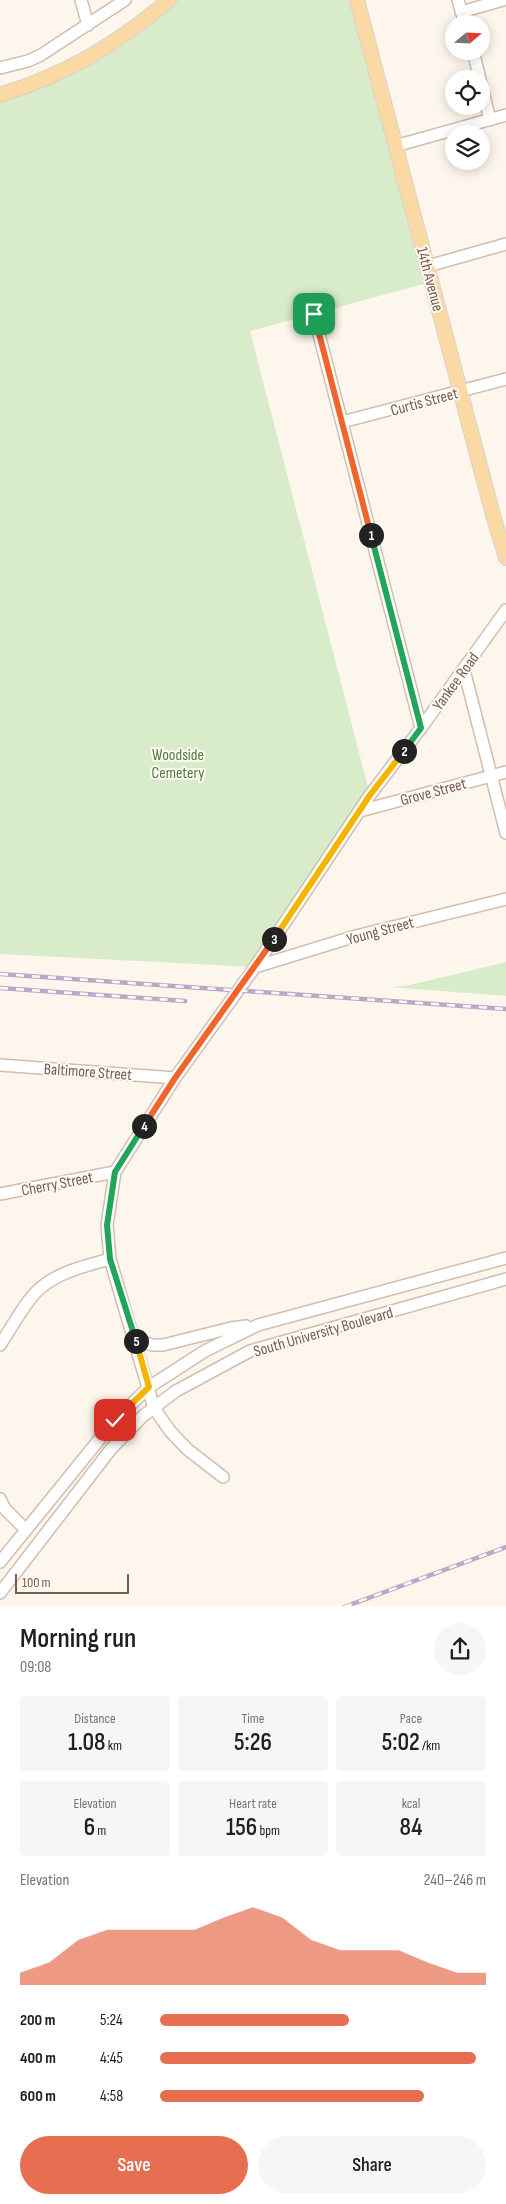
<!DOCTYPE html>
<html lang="en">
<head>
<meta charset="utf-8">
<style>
	:root { --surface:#fff; --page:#f6f6f6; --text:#202124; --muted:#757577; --accent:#e76f51 }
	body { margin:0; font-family:"Sofia Sans Condensed",sans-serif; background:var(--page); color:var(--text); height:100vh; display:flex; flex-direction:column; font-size:19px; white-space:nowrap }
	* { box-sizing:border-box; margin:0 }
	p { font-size:16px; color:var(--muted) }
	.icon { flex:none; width:28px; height:28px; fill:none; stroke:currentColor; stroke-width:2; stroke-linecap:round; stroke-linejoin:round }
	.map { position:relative; height:1606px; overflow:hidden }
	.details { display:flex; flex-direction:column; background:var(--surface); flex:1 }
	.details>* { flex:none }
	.needle { width:32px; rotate:71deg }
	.tools { position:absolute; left:445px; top:15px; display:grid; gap:10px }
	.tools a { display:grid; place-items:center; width:45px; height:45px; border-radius:50%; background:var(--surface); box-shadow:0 2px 12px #0003; font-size:25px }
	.scale { position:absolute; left:15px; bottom:12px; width:114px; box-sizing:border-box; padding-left:5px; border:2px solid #7a5c4d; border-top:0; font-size:14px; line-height:18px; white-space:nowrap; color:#7a5c4d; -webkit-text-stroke:4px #fffaf3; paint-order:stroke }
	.pin { position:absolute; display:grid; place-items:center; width:42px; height:42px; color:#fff; margin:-21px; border-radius:10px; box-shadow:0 2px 8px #0006 }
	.km { position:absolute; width:25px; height:25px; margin:-12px; border-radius:50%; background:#222; color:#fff; font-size:14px; line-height:25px; text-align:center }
	.round { display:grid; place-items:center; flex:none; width:52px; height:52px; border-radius:26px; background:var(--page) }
	.head { display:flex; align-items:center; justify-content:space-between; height:85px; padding:0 20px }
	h1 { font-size:28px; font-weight:600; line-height:38px }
	.figures { display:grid; grid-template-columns:repeat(3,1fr); gap:8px; height:85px; padding:5px 20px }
	.figures div { display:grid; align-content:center; border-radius:5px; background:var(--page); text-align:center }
	.figures b { font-size:25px; font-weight:600 }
	.figures small { font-size:14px; font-weight:400 }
	.figures p { font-size:14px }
	.chart { height:140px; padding:10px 20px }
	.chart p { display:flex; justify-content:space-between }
	.chart svg { width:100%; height:90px; margin-top:5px; fill:var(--accent); opacity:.7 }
	.cta { display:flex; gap:10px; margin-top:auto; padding:10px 20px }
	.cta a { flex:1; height:58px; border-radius:30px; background:var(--accent); color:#fff; font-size:20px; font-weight:600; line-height:58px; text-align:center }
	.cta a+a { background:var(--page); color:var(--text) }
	ul { padding:0 20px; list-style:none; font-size:16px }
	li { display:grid; grid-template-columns:80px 60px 1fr; align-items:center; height:38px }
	li i { height:12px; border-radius:6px; background:var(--accent) }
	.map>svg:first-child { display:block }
</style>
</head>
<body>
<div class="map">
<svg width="506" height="1607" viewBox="0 0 506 1607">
	<rect width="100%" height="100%" fill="#fdf6ec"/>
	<!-- green -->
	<path fill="#d8ecc9" d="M169 0H357L431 282 250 331 370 795 255 967 0 954V95L45 80Z
		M506 962V996L390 987 410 985Z"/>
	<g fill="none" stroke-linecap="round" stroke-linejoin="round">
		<!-- minor casing -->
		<g stroke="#d1beb0" stroke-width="14">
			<path id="minor" d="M81 0 88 25
				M458 0 465 24
				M461 12 503 0
				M473 51 480 79
				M0 68 28 61 41 55 125 0
				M481 83 490 120
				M395 146 506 115
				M428 266 506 244
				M314 315 421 728
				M342 422 506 379
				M464 670 506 833
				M360 811 506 772
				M255 967 356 936 506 899
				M0 1065 175 1078
				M0 1194 115 1172
				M135 1339 152 1345H163L231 1328 246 1326
				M0 1345C10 1330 24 1304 37 1291 57 1272 85 1266 110 1259
				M223 1477 187 1449 170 1431 154 1408 110 1259 107 1225 115 1172 175 1078 255 967 370 795 421 728 506 610
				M0 1499 5 1509 25 1529
				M0 1562 115 1420 149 1387 205 1351 258 1325 506 1258
				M0 1593 111 1449 143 1416 176 1391 250 1351 506 1279"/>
		</g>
		<!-- major casing -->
		<g stroke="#dad1cd" stroke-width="16">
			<path id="major" d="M357 0 493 515 506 558
				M0 95C67 74 116 45 169 0"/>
		</g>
		<!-- minor -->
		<use href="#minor" stroke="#fff" stroke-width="11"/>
		<!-- major -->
		<use href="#major" stroke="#fbd9a5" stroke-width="14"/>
		<!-- rail casing -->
		<g stroke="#b9a8c9" stroke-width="4.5">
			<path id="rail" d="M0 974 506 1009
				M0 988 185 1001
				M344 1607 506 1547"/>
		</g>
		<!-- rail -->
		<use href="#rail" stroke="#fffaf3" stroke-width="2.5" stroke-dasharray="8" stroke-linecap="butt"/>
	</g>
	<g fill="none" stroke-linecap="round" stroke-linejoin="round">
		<!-- split-1 casing -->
		<g stroke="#fff" stroke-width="10">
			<path id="split-1" d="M314 314 371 535"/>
		</g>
		<!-- split-2 casing -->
		<g stroke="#fff" stroke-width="10">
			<path id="split-2" d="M371 535 421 728 404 751"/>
		</g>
		<!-- split-3 casing -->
		<g stroke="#fff" stroke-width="10">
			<path id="split-3" d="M274 939 370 795 404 751"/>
		</g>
		<!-- split-4 casing -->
		<g stroke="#fff" stroke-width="10">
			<path id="split-4" d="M144 1126 175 1078 274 939"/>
		</g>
		<!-- split-5 casing -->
		<g stroke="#fff" stroke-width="10">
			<path id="split-5" d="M136 1341 110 1259 107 1225 115 1172 144 1126"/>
		</g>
		<!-- split-6 casing -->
		<g stroke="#fff" stroke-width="10">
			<path id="split-6" d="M115 1420 149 1387 136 1341"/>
		</g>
		<!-- split-1 -->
		<use href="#split-1" stroke="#f0652b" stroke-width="6"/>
		<!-- split-2 -->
		<use href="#split-2" stroke="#22a559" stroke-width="6"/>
		<!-- split-3 -->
		<use href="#split-3" stroke="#f5b400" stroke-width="6"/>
		<!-- split-4 -->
		<use href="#split-4" stroke="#f0652b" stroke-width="6"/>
		<!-- split-5 -->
		<use href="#split-5" stroke="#22a559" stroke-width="6"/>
		<!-- split-6 -->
		<use href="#split-6" stroke="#f5b400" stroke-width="6"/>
	</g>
	<g text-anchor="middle" stroke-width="4" stroke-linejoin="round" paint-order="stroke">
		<!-- street labels -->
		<g font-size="16" fill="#7a5c4d" stroke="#fffaf3">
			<text transform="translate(431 279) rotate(75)" y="6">14th Avenue</text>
			<text transform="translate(424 401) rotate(-15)" y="6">Curtis Street</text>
			<text transform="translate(455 681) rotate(-54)" y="6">Yankee Road</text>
			<text transform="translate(433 791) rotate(-15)" y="6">Grove Street</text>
			<text transform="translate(380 930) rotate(-15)" y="6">Young Street</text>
			<text transform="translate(88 1071) rotate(4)" y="6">Baltimore Street</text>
			<text transform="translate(57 1183) rotate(-11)" y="6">Cherry Street</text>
			<text transform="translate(323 1331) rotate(-16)" y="6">South University Boulevard</text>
		</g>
		<!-- park labels -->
		<g font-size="16" fill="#537a41" stroke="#fffaf3">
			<text x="178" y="760">Woodside<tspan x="178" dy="18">Cemetery</tspan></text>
		</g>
	</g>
</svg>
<div class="tools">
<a><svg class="needle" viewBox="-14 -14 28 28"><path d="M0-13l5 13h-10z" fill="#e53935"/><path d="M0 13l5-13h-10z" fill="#757577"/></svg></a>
<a><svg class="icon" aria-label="locate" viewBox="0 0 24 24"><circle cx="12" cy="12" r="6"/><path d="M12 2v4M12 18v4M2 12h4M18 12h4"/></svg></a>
<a><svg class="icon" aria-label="layers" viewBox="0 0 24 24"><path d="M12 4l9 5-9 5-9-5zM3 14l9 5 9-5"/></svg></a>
</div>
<div class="scale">100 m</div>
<div class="pin" style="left:314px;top:314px;background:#1e9e55"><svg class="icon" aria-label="arrive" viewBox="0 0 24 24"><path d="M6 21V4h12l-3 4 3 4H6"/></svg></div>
<div class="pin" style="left:115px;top:1420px;background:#d93025"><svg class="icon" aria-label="check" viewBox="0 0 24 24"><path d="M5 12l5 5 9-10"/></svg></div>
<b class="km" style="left:371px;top:535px">1</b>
<b class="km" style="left:404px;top:751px">2</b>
<b class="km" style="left:274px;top:939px">3</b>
<b class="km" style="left:144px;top:1126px">4</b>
<b class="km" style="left:136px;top:1341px">5</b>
</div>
<section class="details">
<div class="head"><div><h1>Morning run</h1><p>09:08</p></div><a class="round"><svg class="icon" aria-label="share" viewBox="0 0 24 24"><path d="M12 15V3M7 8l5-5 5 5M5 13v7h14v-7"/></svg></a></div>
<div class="figures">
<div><p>Distance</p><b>1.08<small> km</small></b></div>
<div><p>Time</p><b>5:26</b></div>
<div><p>Pace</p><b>5:02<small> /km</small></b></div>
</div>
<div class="figures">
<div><p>Elevation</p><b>6<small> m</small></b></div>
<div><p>Heart rate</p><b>156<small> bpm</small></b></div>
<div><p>kcal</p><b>84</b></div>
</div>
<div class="chart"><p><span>Elevation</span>240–246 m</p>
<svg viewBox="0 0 160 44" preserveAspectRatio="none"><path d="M0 44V38L10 33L20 22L30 17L40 17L50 17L60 17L70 11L80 6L90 11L100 22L110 27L120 27L130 27L140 33L150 38L160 38V44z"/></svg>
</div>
<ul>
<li><b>200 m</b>5:24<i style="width:58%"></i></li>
<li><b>400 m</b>4:45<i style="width:97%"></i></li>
<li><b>600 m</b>4:58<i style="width:81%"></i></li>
</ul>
<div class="cta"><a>Save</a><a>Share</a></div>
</section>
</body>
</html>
